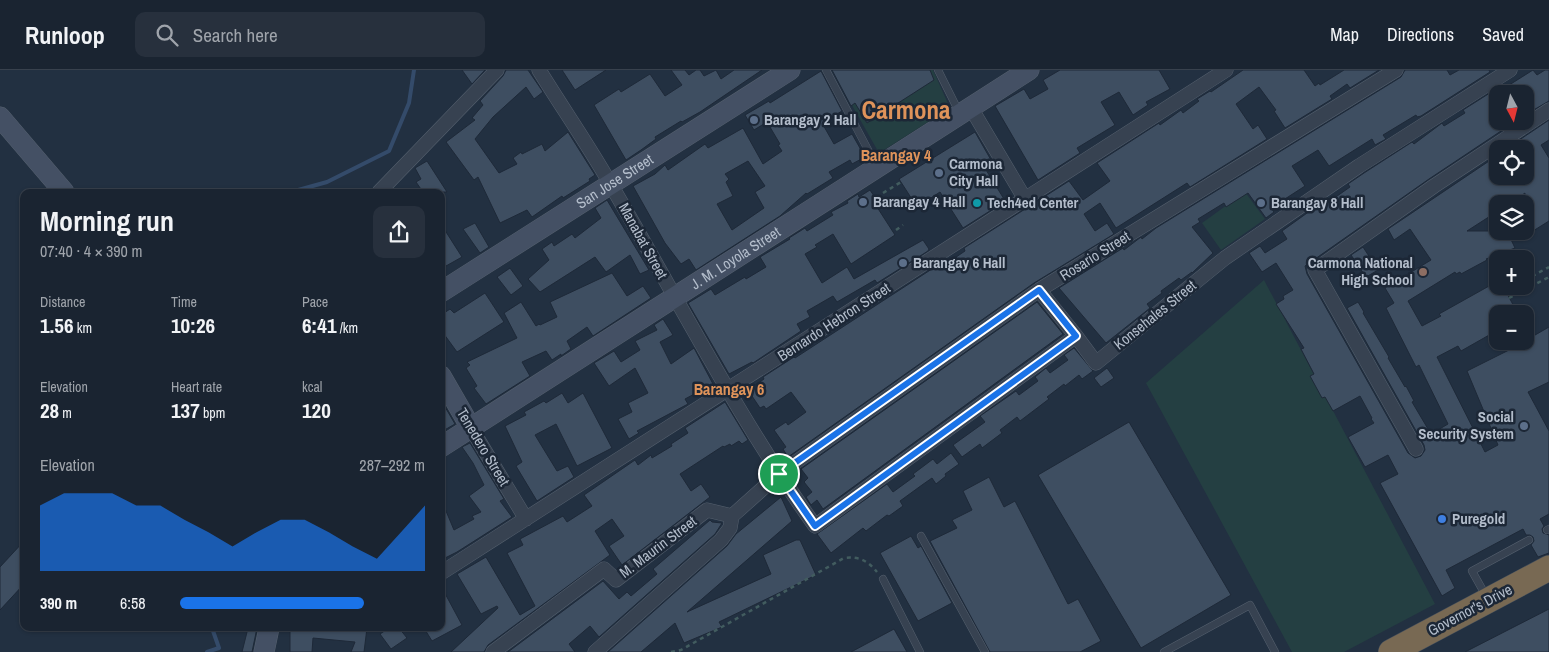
<!DOCTYPE html>
<html lang="en">
<head>
<meta charset="utf-8">
<style>
	:root { --surface:#1a2431; --page:#27303d; --text:#f1f3f6; --muted:#9fa4ab; --line:#38414d; --accent:#1a73e8 }
	body { margin:0; font-family:"Archivo Narrow",sans-serif; background:var(--page); color:var(--text); height:100vh; display:flex; flex-direction:column; font-size:19px; white-space:nowrap }
	* { box-sizing:border-box; margin:0 }
	p { font-size:16px; color:var(--muted) }
	.icon { flex:none; width:28px; height:28px; fill:none; stroke:currentColor; stroke-width:2; stroke-linecap:round; stroke-linejoin:round }
	.map { position:relative; flex:1; overflow:hidden }
	.panel { position:absolute; left:20px; top:119px; width:425px; height:442px; display:flex; flex-direction:column; background:var(--surface); border-radius:10px; box-shadow:0 1px 4px #0004,0 0 0 1px var(--line) }
	.panel>* { flex:none }
	.needle { width:32px; rotate:173deg }
	.buttons { position:absolute; left:1489px; top:15px; display:grid; gap:10px }
	.buttons a { display:grid; place-items:center; width:45px; height:45px; border-radius:10px; background:var(--surface); box-shadow:0 1px 4px #0004,0 0 0 1px var(--line); font-size:25px }
	.pin { position:absolute; display:grid; place-items:center; width:42px; height:42px; color:#fff; margin:-21px; border:2px solid #fff; border-radius:50%; box-shadow:0 1px 5px #0007 }
	.round { display:grid; place-items:center; flex:none; width:52px; height:52px; border-radius:10px; background:var(--page) }
	.head { display:flex; align-items:center; justify-content:space-between; height:85px; padding:0 20px }
	h1 { font-size:28px; font-weight:700; line-height:38px }
	.stats { display:grid; grid-template-columns:repeat(3,1fr); gap:8px; height:85px; padding:5px 20px }
	.stats div { display:grid; align-content:center }
	.stats b { font-size:21px; font-weight:700 }
	.stats small { font-size:14px; font-weight:400 }
	.stats p { font-size:14px }
	.chart { height:140px; padding:10px 20px }
	.chart p { display:flex; justify-content:space-between }
	.chart svg { width:100%; height:90px; margin-top:5px; fill:var(--accent); opacity:.7 }
	ul { padding:0 20px; list-style:none; font-size:16px }
	li { display:grid; grid-template-columns:80px 60px 1fr; align-items:center; height:38px }
	li i { height:12px; border-radius:6px; background:var(--accent) }
	header { display:flex; align-items:center; gap:30px; box-sizing:border-box; height:70px; padding:0 25px; background:var(--surface); border-bottom:1px solid var(--line) }
	header strong { font-size:24px }
	nav { display:flex; gap:28px; margin-inline-start:auto; font-size:18px }
	.search { width:350px; height:45px; background:var(--page); display:flex; align-items:center; gap:12px; box-sizing:border-box; padding:0 18px; border-radius:10px; color:var(--muted); font-size:19px }
	.map>svg:first-child { display:block }
</style>
</head>
<body>
<header>
<strong>Runloop</strong>
<div class="search"><svg class="icon" aria-label="search" viewBox="0 0 24 24"><circle cx="10" cy="10" r="6"/><path d="M15 15l6 6"/></svg>Search here</div>
<nav><a>Map</a><a>Directions</a><a>Saved</a></nav>
</header>
<div class="map">
<svg width="1549" height="582" viewBox="0 0 1549 582">
	<rect width="100%" height="100%" fill="#223041"/>
	<!-- green -->
	<path fill="#243f42" d="M832 0H933L950 38 879 83Z
		M1245 122 1265 149 1221 180 1202 153Z
		M1264 210 1435 534 1344 582H1292L1146 313Z"/>
	<g fill="none" stroke-linecap="round" stroke-linejoin="round">
		<!-- stream -->
		<path stroke="#344b6a" stroke-width="4" d="M291 122 327 112 389 81 409 33 414 0
			M207 582 219 578 212 558"/>
	</g>
	<!-- building -->
	<path fill="#3e4e61" stroke="#1e2938" fill-rule="evenodd" d="M462 0H485L472 14Z
		M506 0H528L543 22 534 29 526 17 493 47 475 69 499 103 517 94 513 88 521 82 522 84 542 74 545 81 568 62 595 105 589 109 590 111 563 128 562 126 532 147 527 140 500 153 478 107 474 110 446 72 475 50 472 48 483 35 480 31 503 6Z
		M562 0H606L575 20Z
		M671 0H685L689 5 696 0H700L704 6 716 0 721 9 734 0H762L700 42 682 52 681 51 655 67 656 69 641 80 626 90 594 35 619 19 621 22 650 4 665 26 682 15Z
		M832 0H930L934 10 867 53 855 33 851 36Z
		M1060 0H1159L1170 19 1146 32 1148 35 1133 45 1119 22 1101 32 1115 55 1077 78 1080 83 1038 110 995 36 1024 19 1030 29 1048 19 1043 10Z
		M1243 0H1304L1315 16 1319 13 1320 15 1344 0H1379L1350 18 1347 14 1330 26 1332 29 1285 58 1274 41 1276 40 1259 17 1236 34 1253 59 1258 55 1267 69 1190 117 1187 113 1116 158 1100 133 1084 144 1095 161 1107 153 1114 164 1034 213 788 387 783 379 786 377 774 360 786 352 788 355 806 342 791 322 766 339 764 336 760 338 748 320 764 309 763 307 794 287 795 288 938 195 940 198 965 181 964 178 1069 111 1083 130 1110 111 1097 93 1159 53 1160 55 1181 40 1183 43 1199 31 1197 29 1210 21 1211 22Z
		M1405 0H1447L1450 5 1459 0H1489L1490 2 1421 46 1417 47 1416 45 1383 65 1386 69 1375 75 1372 69 1329 96 1318 80 1292 96 1305 116 1271 138 1274 142 1266 148 1248 123 1226 137 1224 133 1198 149 1200 152 1192 157 1213 183 1192 203V202L1181 210 1179 208 1161 221 1162 223 1147 234 1150 238 1106 273 1059 218 1123 178 1124 180 1141 167 1142 169 1156 158 1401 7Z
		M1533 0 1537 5 1545 0H1549V31L1525 45V24H1498V51H1516L1429 109 1305 196 1307 204 1408 383 1415 388 1421 386 1425 380 1424 375 1347 238 1358 232 1364 242 1363 243 1389 287 1388 288 1405 317 1406 316 1414 331 1412 332 1431 364 1448 354 1419 295 1416 297 1386 238 1394 233 1385 218 1431 190 1410 159 1394 170 1388 159 1498 85V115L1510 106H1525V79H1506L1549 50V70L1541 75 1549 88V151L1525 166V123L1509 134H1498V141L1467 161H1507L1515 178 1486 189 1487 190 1461 204 1460 202 1456 204 1455 202 1408 231 1422 256 1441 246 1439 244 1498 211V216H1503L1518 244H1498V260L1461 281 1458 276 1437 287 1485 382 1498 375 1467 301 1509 280 1549 257V312L1528 322 1549 361V444L1540 449 1544 456 1542 459 1543 463 1549 465V483L1538 487 1531 475 1534 471 1533 467 1530 465H1526L1523 459 1446 500 1455 518 1442 526 1380 413 1398 404 1388 385 1365 397 1348 367 1374 353 1371 349 1372 348 1360 326 1333 341 1325 327 1322 328 1310 306 1314 304 1301 279 1304 278 1276 234 1284 229 1283 226 1293 220 1276 193 1262 202 1249 183 1260 176 1265 183 1287 169 1282 161 1328 128 1330 131 1350 117 1348 114 1364 103 1412 72 1414 74 1442 53 1444 56 1465 43 1463 40 1504 14 1506 17Z
		M821 1 842 41 822 53 834 74 852 64 865 87 852 94 850 90 829 102 833 108 807 124 806 123 780 146 696 200 689 189 681 194 665 173 633 116 655 104 665 95 668 100 705 74 708 78 743 58 763 94 782 81 778 75 780 74 767 52 754 60 745 45 769 31 770 33ZM748 91 765 116 755 122 764 138 732 160 717 134 733 126 726 112 729 109 725 104Z
		M975 62 991 90 983 95 1004 129 991 137 993 139 963 158 940 122 917 137 899 109Z
		M427 91 447 122H423L416 112 421 109 415 98Z
		M870 120 880 135 877 137 895 165 851 194 833 164 815 175 817 177 805 184 822 213 847 197 854 209 923 170 929 179 928 181 877 213 875 210 837 232 833 226 807 241 810 247 797 254 801 261 753 293 752 292 729 304 688 233 711 219 715 225 745 207 746 209 766 197 760 187 790 169 789 168 805 158 807 161 833 145 831 142 848 133 847 131 858 124 859 127Z
		M607 130 649 200 640 204 630 185 606 202 595 187 540 222 528 209 549 190 542 179 552 172 554 176 572 164 575 168 601 148 595 138Z
		M475 153 489 177 480 183 463 159Z
		M441 154 462 187 446 196 441 188Z
		M1363 177 1378 200 1366 207 1351 185Z
		M510 198 523 216 511 225 497 207Z
		M612 203 627 226 643 216 651 228 593 266 587 257 567 271 571 279 561 286V284L552 290 546 281 522 292 530 306 486 334 474 318 477 316 466 298 470 295 467 292 517 268 504 243 521 232 536 256 539 254 540 255 557 247 550 232Z
		M485 223 504 252 457 282 441 260V245L450 239 454 243Z
		M1037 232 1063 264 823 439 817 430 811 435 806 427 812 422 804 412 808 408 801 399Z
		M663 249 673 265 660 272 671 294 694 278 713 314 685 329 688 334 637 361 639 363 629 369 618 349 632 342 628 333 648 323 635 298 609 316 594 293 614 281 621 292 640 280 635 271 657 260 654 255Z
		M1074 278 1093 301 1082 309 1079 305 1065 316 1064 314 1047 327 1049 329 1020 351 1017 347 1000 360 1002 363 982 378 980 374 962 387 953 375 985 352 980 346 1016 321 1019 325 1038 311 1035 307 1046 298 1050 303 1068 290 1064 285Z
		M1107 298 1114 308 1101 317 1094 308Z
		M562 323 568 333 583 323 612 378 577 396 556 354 535 365 557 401 568 396 574 407 537 431 516 396 522 392 505 356 526 345 524 342 544 331 546 333Z
		M441 330 455 354 441 362Z
		M725 332 748 370 742 374 739 371 731 376 730 374 724 377 723 376 680 404 691 421 701 414 710 427 622 495 609 476 624 466 612 449 595 461 610 485 488 575 484 582H451L498 538 497 536 481 544 457 504 486 487 520 545 535 536 507 483 523 475 520 469 563 446 567 452 592 436 584 425 635 390 638 395 651 385 652 388 672 376 671 374 688 363 685 358Z
		M1129 352 1231 525 1141 578 1038 405Z
		M470 373 504 429 500 431 512 447 457 482 441 490V429L454 460 474 449 472 446 481 442 469 426 484 415 473 393 462 377Z
		M951 383 959 394 945 404 946 406 936 414 932 408 922 415 900 431 903 436 889 446 887 445 866 461 863 458 831 483 817 464 887 414 893 422 915 406 913 404 933 389 937 394Z
		M989 407 1004 437 1015 431 1068 534 1078 529 1101 571 1080 582H990L930 471 957 458 952 450 972 440 963 421Z
		M781 427 792 451 687 542 771 504 763 485 796 470H800L816 505 719 552 722 557 684 573 675 553 641 582H608L727 476 736 464Z
		M710 450 712 452 722 453 715 464 599 567 590 556 569 574 575 582H508L603 511 619 529 627 522 631 526 657 504 653 499Z
		M911 466 918 478 921 476 952 533 918 551 880 483Z
		M24 471V514L0 540V497Z
		M441 516 462 555 432 571 424 558H441Z
		M1549 539V582H1465Z
		M248 558H257L252 582H242Z
		M290 558H328L360 560 361 558H367L364 582H351L355 572 313 568 312 582H290Z
		M389 558H399L407 568 391 579 380 564Z
		M894 559 907 582H851Z"/>
	<g fill="none" stroke-linecap="round" stroke-linejoin="round">
		<!-- lane casing -->
		<g stroke="#55606e" stroke-width="8">
			<path id="lane" d="M826 0 876 95
				M938 0 959 42
				M1547 460 1549 459
				M921 466 985 582
				M883 509 920 582
				M1486 526 1472 501 1529 470
				M1164 582 1250 535 1275 582"/>
		</g>
		<!-- street casing -->
		<g stroke="#55606e" stroke-width="15">
			<path id="street" d="M539 0C563 39 589 76 611 115 678 229 738 348 815 456L1076 266 1096 293 1225 188 1359 96 1510 0
				M971 38 1025 129
				M379 122 497 0
				M1039 220 1076 266
				M471 358 526 449
				M1416 379 1315 200 1434 116 1549 40
				M441 503 1226 0
				M493 582 604 499 616 510 707 440 732 446
				M595 582 721 470 730 458 732 446 779 404 1039 220 1396 0"/>
		</g>
		<!-- secondary casing -->
		<g stroke="#55606e" stroke-width="21">
			<g id="secondary">
				<path d="M0 47 64 122"/>
				<path id="s1" d="M441 222 790 0"/>
				<path d="M441 306 471 358"/>
				<path id="s2" d="M441 377 1029 0"/>
				<path d="M264 582 269 558"/>
			</g>
		</g>
		<!-- highway casing -->
		<g stroke="#424d5b" stroke-width="26">
			<path id="highway" d="M1391 582 1549 498"/>
		</g>
		<!-- path -->
		<path stroke="#425c5f" stroke-width="2.5" stroke-dasharray="4 4" stroke-linecap="butt" d="M883 123 901 112
			M896 160 903 155
			M1525 210 1549 197
			M1505 221 1514 216
			M1509 228 1549 207
			M671 582 681 580 844 488C859 486 868 491 877 502"/>
		<!-- lane -->
		<use href="#lane" stroke="#374251" stroke-width="7"/>
		<!-- street -->
		<use href="#street" stroke="#374251" stroke-width="14"/>
		<!-- secondary -->
		<use href="#secondary" stroke="#445064" stroke-width="20"/>
		<!-- highway -->
		<use href="#highway" stroke="#786953" stroke-width="25"/>
	</g>
	<g fill="none" stroke-linecap="round" stroke-linejoin="round">
		<!-- route casing -->
		<g stroke="#fff" stroke-width="10">
			<path id="route" d="M1039 220 1076 266 815 456 779 404Z"/>
		</g>
		<!-- route -->
		<use href="#route" stroke="#1a73e8" stroke-width="6"/>
	</g>
	<!-- markers -->
	<g fill="#5c6f8a" stroke="#1c2736" stroke-width="2">
		<circle cx="754" cy="50" r="5"/>
		<circle cx="939" cy="103" r="5"/>
		<circle cx="863" cy="132" r="5"/>
		<circle cx="1261" cy="133" r="5"/>
		<circle cx="903" cy="193" r="5"/>
		<circle cx="1524" cy="356" r="5"/>
	</g>
	<circle fill="#0f9aa8" stroke="#1c2736" stroke-width="2" cx="977" cy="133" r="5"/>
	<circle fill="#8d6e63" stroke="#1c2736" stroke-width="2" cx="1423" cy="202" r="5"/>
	<circle fill="#3f7fe0" stroke="#1c2736" stroke-width="2" cx="1442" cy="449" r="5"/>
	<g text-anchor="middle" stroke-width="5" stroke-linejoin="round" paint-order="stroke">
		<!-- poi labels -->
		<g font-size="15" font-weight="bold" fill="#b3bdcb" stroke="#1c2736" text-anchor="start">
			<text x="764" y="55">Barangay 2 Hall</text>
			<text x="949" y="99">Carmona<tspan x="949" dy="17">City Hall</tspan></text>
			<text x="873" y="137">Barangay 4 Hall</text>
			<text x="987" y="138">Tech4ed Center</text>
			<text x="1271" y="138">Barangay 8 Hall</text>
			<text x="913" y="198">Barangay 6 Hall</text>
			<text x="1413" y="198" text-anchor="end">Carmona National<tspan x="1413" dy="17">High School</tspan></text>
			<text x="1514" y="352" text-anchor="end">Social<tspan x="1514" dy="17">Security System</tspan></text>
			<text x="1452" y="454">Puregold</text>
		</g>
		<!-- street labels -->
		<g font-size="15" fill="#b3bdcb" stroke="#1c2736">
			<text dy="5" stroke="none"><textPath href="#s1" startOffset="206">San Jose Street</textPath></text>
			<text transform="translate(643 171) rotate(61)" y="5">Manabat Street</text>
			<text transform="translate(1095 186) rotate(-32)" y="5">Rosario Street</text>
			<text dy="5" stroke="none"><textPath href="#s2" startOffset="350">J. M. Loyola Street</textPath></text>
			<text transform="translate(1155 245) rotate(-39)" y="5">Konsehales Street</text>
			<text transform="translate(834 252) rotate(-33)" y="5">Bernardo Hebron Street</text>
			<text transform="translate(483 377) rotate(59)" y="5">Tenedero Street</text>
			<text transform="translate(658 477) rotate(-37)" y="5">M. Maurin Street</text>
			<text transform="translate(1470 540) rotate(-28)" y="5">Governor's Drive</text>
		</g>
		<!-- neighbourhood labels -->
		<g font-size="16" font-weight="bold" fill="#df935a" stroke="#1c2736">
			<text x="896" y="91">Barangay 4</text>
			<text x="729" y="325">Barangay 6</text>
		</g>
		<!-- town labels -->
		<g font-size="25" font-weight="bold" fill="#df935a" stroke="#1c2736">
			<text x="906" y="49">Carmona</text>
		</g>
	</g>
</svg>
<div class="buttons">
<a><svg class="needle" viewBox="-14 -14 28 28"><path d="M0-13l5 13h-10z" fill="#e53935"/><path d="M0 13l5-13h-10z" fill="#9fa4ab"/></svg></a>
<a><svg class="icon" aria-label="locate" viewBox="0 0 24 24"><circle cx="12" cy="12" r="6"/><path d="M12 2v4M12 18v4M2 12h4M18 12h4"/></svg></a>
<a><svg class="icon" aria-label="layers" viewBox="0 0 24 24"><path d="M12 4l9 5-9 5-9-5zM3 14l9 5 9-5"/></svg></a>
<a>+</a>
<a>−</a>
</div>
<div class="pin" style="left:779px;top:404px;background:#1e9e55"><svg class="icon" aria-label="arrive" viewBox="0 0 24 24"><path d="M6 21V4h12l-3 4 3 4H6"/></svg></div>
<section class="panel">
<div class="head"><div><h1>Morning run</h1><p>07:40 · 4 × 390 m</p></div><a class="round"><svg class="icon" aria-label="share" viewBox="0 0 24 24"><path d="M12 15V3M7 8l5-5 5 5M5 13v7h14v-7"/></svg></a></div>
<div class="stats">
<div><p>Distance</p><b>1.56<small> km</small></b></div>
<div><p>Time</p><b>10:26</b></div>
<div><p>Pace</p><b>6:41<small> /km</small></b></div>
</div>
<div class="stats">
<div><p>Elevation</p><b>28<small> m</small></b></div>
<div><p>Heart rate</p><b>137<small> bpm</small></b></div>
<div><p>kcal</p><b>120</b></div>
</div>
<div class="chart"><p><span>Elevation</span>287–292 m</p>
<svg viewBox="0 0 160 44" preserveAspectRatio="none"><path d="M0 44V12L10 6L20 6L30 6L40 12L50 12L60 19L70 25L80 32L90 25L100 19L110 19L120 25L130 32L140 38L150 25L160 12V44z"/></svg>
</div>
<ul>
<li><b>390 m</b>6:58<i style="width:75%"></i></li>
</ul>
</section>
</div>
</body>
</html>
